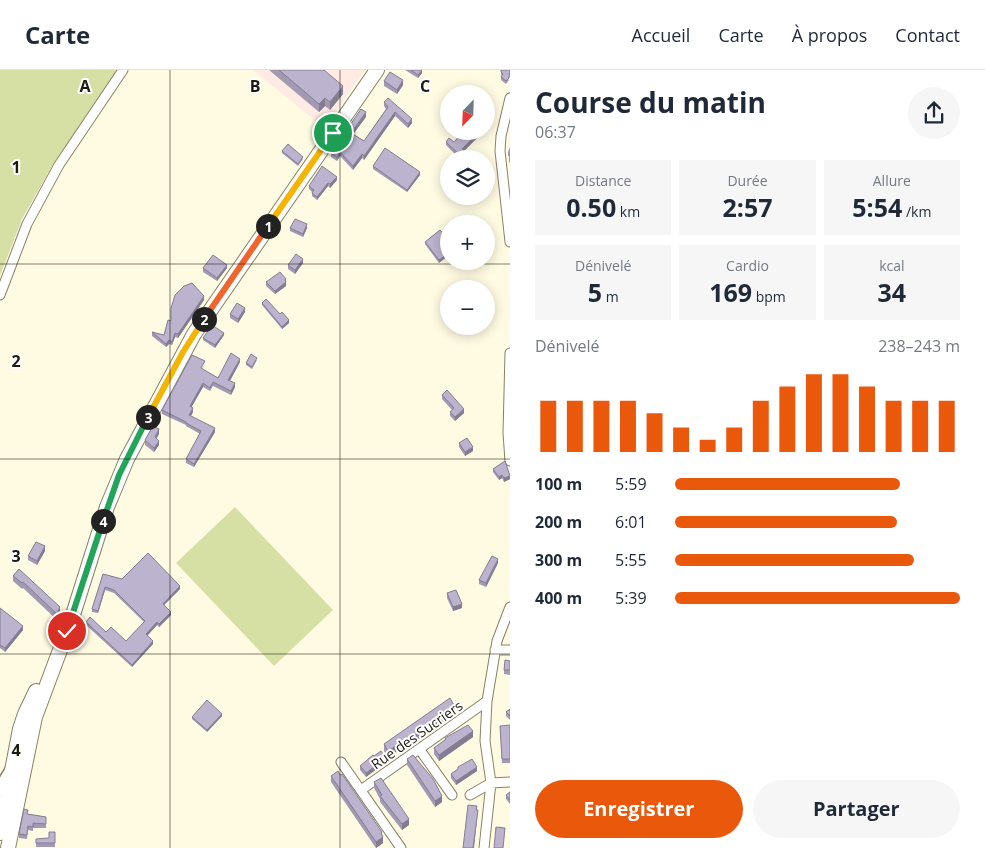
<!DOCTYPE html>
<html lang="fr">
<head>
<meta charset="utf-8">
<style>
	:root { --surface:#fff; --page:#f6f6f7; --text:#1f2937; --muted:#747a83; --line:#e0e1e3; --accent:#ea580c }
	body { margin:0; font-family:"Open Sans",sans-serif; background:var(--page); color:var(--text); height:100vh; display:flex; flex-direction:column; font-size:19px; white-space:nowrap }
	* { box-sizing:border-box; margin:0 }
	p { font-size:16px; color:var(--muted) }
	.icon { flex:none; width:28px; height:28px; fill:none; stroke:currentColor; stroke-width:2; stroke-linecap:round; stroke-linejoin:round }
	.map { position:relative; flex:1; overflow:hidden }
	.side { display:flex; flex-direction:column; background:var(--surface); width:475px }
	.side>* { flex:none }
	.needle { width:32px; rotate:203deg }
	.fabs { position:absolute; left:440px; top:15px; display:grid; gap:10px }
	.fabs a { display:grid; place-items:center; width:55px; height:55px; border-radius:50%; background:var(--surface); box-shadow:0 2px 12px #0003; font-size:25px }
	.pin { position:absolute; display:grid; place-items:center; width:42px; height:42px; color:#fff; margin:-21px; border:2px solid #fff; border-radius:50%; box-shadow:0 1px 5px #0007 }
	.km { position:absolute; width:25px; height:25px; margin:-12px; border-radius:50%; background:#222; color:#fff; font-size:14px; line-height:25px; text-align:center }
	.round { display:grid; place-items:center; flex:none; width:52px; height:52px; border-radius:26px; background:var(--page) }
	.summary { display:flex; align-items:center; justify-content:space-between; height:85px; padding:0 25px }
	h1 { font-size:28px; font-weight:700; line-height:38px }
	.metrics { display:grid; grid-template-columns:repeat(3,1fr); gap:8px; height:85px; padding:5px 25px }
	.metrics div { display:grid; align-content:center; border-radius:0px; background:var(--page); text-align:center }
	.metrics b { font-size:25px; font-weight:700 }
	.metrics small { font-size:14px; font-weight:400 }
	.metrics p { font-size:14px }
	.chart { height:140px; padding:10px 25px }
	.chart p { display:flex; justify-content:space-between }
	.chart svg { width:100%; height:90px; margin-top:5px; stroke:var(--accent); stroke-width:6 }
	.cta { display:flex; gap:10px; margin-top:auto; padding:10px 25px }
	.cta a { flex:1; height:58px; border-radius:30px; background:var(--accent); color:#fff; font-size:20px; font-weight:700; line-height:58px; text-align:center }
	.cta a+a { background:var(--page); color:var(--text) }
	ul { padding:0 25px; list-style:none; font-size:16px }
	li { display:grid; grid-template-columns:80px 60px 1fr; align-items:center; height:38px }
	li i { height:12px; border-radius:6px; background:var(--accent) }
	header { display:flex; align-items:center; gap:30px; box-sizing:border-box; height:70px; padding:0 25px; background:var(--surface); border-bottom:1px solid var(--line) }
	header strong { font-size:24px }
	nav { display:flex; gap:28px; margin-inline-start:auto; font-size:18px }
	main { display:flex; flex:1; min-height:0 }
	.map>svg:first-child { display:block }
</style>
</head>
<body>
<header>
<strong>Carte</strong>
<nav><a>Accueil</a><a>Carte</a><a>À propos</a><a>Contact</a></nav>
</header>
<main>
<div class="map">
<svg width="510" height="778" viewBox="0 0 510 778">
	<rect width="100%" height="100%" fill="#fffae2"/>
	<!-- commercial -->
	<path fill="#ffeae4" d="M253 0H365L324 58Z"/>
	<!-- green -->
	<path fill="#d7e0a4" d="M0 0H118L51 98 22 149 0 206Z
		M235 437 333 540 274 596 176 493Z"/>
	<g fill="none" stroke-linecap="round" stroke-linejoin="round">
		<!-- minor casing -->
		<g stroke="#878266" stroke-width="11">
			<path id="minor" d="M510 28 501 66 500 81 510 172
				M0 225 27 154 59 95 123 0
				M510 283 508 363 510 391
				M495 580H510
				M420 680 452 725
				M341 692 401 778
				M361 720 487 631
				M470 725 491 713 510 712
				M484 778 491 713 485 671 487 631 497 571 510 537"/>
		</g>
		<!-- secondary casing -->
		<g stroke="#878266" stroke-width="15">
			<path id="secondary" d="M0 719 11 701"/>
		</g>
		<!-- primary casing -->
		<g stroke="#878266" stroke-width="16">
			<path id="primary" d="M0 763 20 659 25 644 36 621
				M8 778 35 647 72 548 107 437 127 389 194 264 377 0"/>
		</g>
		<!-- minor -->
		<use href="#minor" stroke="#fff" stroke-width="9"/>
		<!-- secondary -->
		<use href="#secondary" stroke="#fff" stroke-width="12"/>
		<!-- primary -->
		<use href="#primary" stroke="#fff" stroke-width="14"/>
	</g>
	<!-- wall -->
	<path fill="#a29ab2" d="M269 0H324L343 24 330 40 325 36 319 42Z
		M405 0H422V3L418 8Z
		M501 2 509 10 506 14 501 10V7L502 6 501 4Z
		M384 11 403 15 397 24 384 16Z
		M384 32 412 53 408 58 395 46 364 90 362 88 353 100 340 86 337 91 331 87V83L366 47 353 64 364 71 386 39 384 36Z
		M466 62 479 66 464 81 473 89H460L446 75V72H454Z
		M510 77V93L509 92V86H508V82Z
		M282 81 303 89 298 96 282 83Z
		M373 96 420 105 407 122 373 99Z
		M337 110 330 118 328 116 317 130 312 126V122L309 119V116Z
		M290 158H307L303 167 290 161Z
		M440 160 439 193 425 174V172Z
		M303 193 295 204 288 199V195Z
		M203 198H227L217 211 203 202Z
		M286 209V216L275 224 266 216V212Z
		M204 230 178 268 175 267 172 275 169 274 166 277 152 266V262L164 265 171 251Z
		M262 233 280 244 289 253 282 259 262 235Z
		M245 242 238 253 230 248V244Z
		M224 265 215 278 203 270V268Z
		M257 290 252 299 246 295V293Z
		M240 292 230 311 235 317 231 325 213 316 210 321 203 317 191 337 193 342 191 346 215 362 194 397 186 393V389L200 364 186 356V355L162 344V340L205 295 202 299 218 308Z
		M442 325 464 343 455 351 450 346V342L452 340 442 329Z
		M159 364 156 368 159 375 154 382 145 375V370Z
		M459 373 473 381 465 386 459 377Z
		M493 399 510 409 504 412 502 408 499 410 493 402Z
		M45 481 37 495 28 490V486Z
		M498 493 486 517 479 514V510Z
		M19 499 60 543 57 550 23 518 22 519 13 511V506Z
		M103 504 122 509 180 519 164 535 171 545 159 557 157 555 147 566 153 574 132 597 86 555V552L106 562 126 571 144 552 114 523 105 520 98 543 92 542V539Z
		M447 523 462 538 453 541 447 528Z
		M0 538 23 560 5 582 0 578Z
		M510 591V605L504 604V600Z
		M510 639V650L506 646V642Z
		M454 641 444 650V651L402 681 401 679 388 687 384 681V674Z
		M222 646 207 662 192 649V647Z
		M500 656 510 663V693H502Z
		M473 667 439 691 434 684V678L445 670V668Z
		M407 689 442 732 435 737 407 695Z
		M386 692 366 707 360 700V696Z
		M458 697 477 701 456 715 451 708V704L458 699Z
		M331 706 383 773 376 778 331 712Z
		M374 712 409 755 402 760 380 732V729L374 718Z
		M510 722V734L506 729V725Z
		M28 744 46 747V758H33V761L28 760 27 769 19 768V764Z
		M55 762V777H36V769L49 768Z"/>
	<!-- shaded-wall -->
	<path fill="#847d91" d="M422 0V3L418 8V5Z
		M403 10V15L397 24V20Z
		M343 16V24L330 40V32Z
		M325 28V36L319 42V34Z
		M366 42V47L351 67V63Z
		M395 42V46L364 90V86Z
		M412 49V53L408 58V54Z
		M479 62V66L462 83V79Z
		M340 82V86L337 91V87Z
		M362 84V88L353 100V96Z
		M420 102V105L407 122V120Z
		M337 107V110L330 118V114Z
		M328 113V116L317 130V127Z
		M307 154V158L303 167V164Z
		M449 183V185L439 193V190Z
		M303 189V193L295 204V200Z
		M227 195V198L217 211V208Z
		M286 209V216L275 224V221Z
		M204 226V230L178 268V264Z
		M245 238V242L238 253V249Z
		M289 250V253L282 259V257Z
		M175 263V267L172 275V272Z
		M224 263V265L215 278V275Z
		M169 270V274L166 277V274Z
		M240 289V292L228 314V310Z
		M203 313V317L190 340V336Z
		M235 313V317L231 325V321Z
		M193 338V342L189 349V345Z
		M464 339V343L455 351V347Z
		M215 358V362L194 397V394Z
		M159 359V364L155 371V367Z
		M159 371V375L154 382V378Z
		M473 377V381L465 386V382Z
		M502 405V408L499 410V407Z
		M510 406V409L504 412V408Z
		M45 476V481L37 495V491Z
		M498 489V493L486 517V513Z
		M180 516V519L163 536V534Z
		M105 517V520L98 543V541Z
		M462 534V538L453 541V537Z
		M60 537V543L57 550V544Z
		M171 542V545L159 557V554Z
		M157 552V555L146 567V564Z
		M23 556V560L5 582V578Z
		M153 571V574L132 597V595Z
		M454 635V641L444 650V651L402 681V674Z
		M222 644V646L207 662V660Z
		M473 661V667L439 691V685Z
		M401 673V679L388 687V681Z
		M386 688V692L366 707V703Z
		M477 697V701L456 715V711Z
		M442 726V732L435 737V731Z
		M478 740 474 778H473Z
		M409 749V755L402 760V754Z
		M382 762V767H383V773L376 778V772Z"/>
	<!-- building -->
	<path fill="#bcb3cf" stroke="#847d91" d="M279 0H324L343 16 330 32 325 28 319 34Z
		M411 0H422L418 5Z
		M501 0H510L509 8 506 11 501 7 503 4 501 2Z
		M390 2 403 10 397 20 384 11Z
		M388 28 412 49 408 54 395 42 364 86 362 84 353 96 340 82 337 87 331 83 361 39 366 42 351 63 364 71 388 37 384 32Z
		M464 61 466 62 468 61H477L479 62 462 79 473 89H464L446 72 449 68 454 72Z
		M288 74 303 87 298 94 282 81Z
		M385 78 420 102 407 120 373 96Z
		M322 96 337 107 330 114 328 113 317 127 312 123 314 120 309 116Z
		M295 149 307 154 303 164 290 158Z
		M440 160 449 170V183L439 190 425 172Z
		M296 184 303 189 295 200 288 195Z
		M213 185 227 195 217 208 203 198Z
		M280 202 286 209 285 210 286 212 275 221 266 212Z
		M192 213 204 226 178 264 175 263 172 272 169 270 166 274 152 262 164 265 168 250 171 251V238L175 225 184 216Z
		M266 229 280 244 282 242 289 250 282 257 262 233Z
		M237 233 245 238 238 249 230 244Z
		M212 255 224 263 215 275 203 268Z
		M231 283 240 289 228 310 235 313 231 321 213 312 210 318 203 313 190 336 193 338 189 345 215 358 194 394 186 389 201 361 186 353V352L162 340 192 285 205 291 201 298 218 308Z
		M251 284 257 288 252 297 246 293Z
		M447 320 464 339 455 347 450 342 454 338 442 325Z
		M153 356 159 359 155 367 159 371 154 378 145 370Z
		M467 368 473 377 465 382 459 373Z
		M505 391 510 406 504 408 502 405 499 407 493 399Z
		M36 472 45 476 37 491 28 486Z
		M148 483 180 516 163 534 171 542 159 554 157 552 146 564 153 571 132 595 86 552 90 547 106 562 111 557 126 571 145 551 114 520 105 517 98 541 92 539 103 504 122 509Z
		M492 486 498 489 486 513 479 510Z
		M19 499 60 537 57 544 23 512 22 513 13 506Z
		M456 520 462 534 453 537 447 523Z
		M0 538 23 556 5 578 0 575Z
		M505 590 510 591V600H504Z
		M450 628 454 635 443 644 444 645 402 674 401 673 388 681 384 674Z
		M207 630 222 644 207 660 192 647Z
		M510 639V646L506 642Z
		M468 655 473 661 439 685 434 678 446 669 445 668Z
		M510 655V689H502L500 656Z
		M381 681 386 688 366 703 360 696 373 685 374 686Z
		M413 685 433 709 442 726 435 731 407 689Z
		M472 689 477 697 456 711 451 704 458 699V697Z
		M338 701 340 705 342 704 382 762 381 763 383 767 376 772 331 706Z
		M381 708 409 749 402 754 380 726 382 725 374 712Z
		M510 722V730L506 725Z
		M468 735 477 736 476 740H478L473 778H463Z
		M24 739 28 740 27 744 46 747V754L33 753V757L28 756 27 765 19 764Z
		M496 757 505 758 503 778H494Z
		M49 762H55V773H36V769L49 768Z"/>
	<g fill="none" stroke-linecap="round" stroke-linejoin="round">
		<!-- split-1 casing -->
		<g stroke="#fff" stroke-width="10">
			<path id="split-1" d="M268 156 333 63"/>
		</g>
		<!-- split-2 casing -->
		<g stroke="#fff" stroke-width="10">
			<path id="split-2" d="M204 249 268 156"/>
		</g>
		<!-- split-3 casing -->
		<g stroke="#fff" stroke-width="10">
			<path id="split-3" d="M148 347 183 282 204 249"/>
		</g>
		<!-- split-4 casing -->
		<g stroke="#fff" stroke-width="10">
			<path id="split-4" d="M103 451 119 405 148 347"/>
		</g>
		<!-- split-5 casing -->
		<g stroke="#fff" stroke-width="10">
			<path id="split-5" d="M67 561 103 451"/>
		</g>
		<!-- split-1 -->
		<use href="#split-1" stroke="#f5b400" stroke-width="6"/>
		<!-- split-2 -->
		<use href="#split-2" stroke="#f0652b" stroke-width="6"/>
		<!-- split-3 -->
		<use href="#split-3" stroke="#f5b400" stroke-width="6"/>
		<!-- split-4 -->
		<use href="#split-4" stroke="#22a559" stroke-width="6"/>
		<!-- split-5 -->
		<use href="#split-5" stroke="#22a559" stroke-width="6"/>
	</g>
	<!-- grid -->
	<path fill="none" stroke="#1d1a10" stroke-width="1" stroke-opacity="0.55" d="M170 0V778M340 0V778M0 194H510M0 389H510M0 584H510"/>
	<g text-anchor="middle" stroke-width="4" stroke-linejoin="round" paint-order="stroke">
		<!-- street labels -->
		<g font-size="14" fill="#1d1a10" stroke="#fff">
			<text transform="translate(417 665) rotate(-35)" y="5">Rue des Sucriers</text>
		</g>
	</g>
	<g font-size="16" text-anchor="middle" font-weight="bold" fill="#1d1a10" stroke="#fff" stroke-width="4" stroke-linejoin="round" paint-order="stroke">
		<text x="85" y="22">A</text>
		<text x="255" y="22">B</text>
		<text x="425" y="22">C</text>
		<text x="16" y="103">1</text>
		<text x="16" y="297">2</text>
		<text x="16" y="492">3</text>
		<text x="16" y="686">4</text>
	</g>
</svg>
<div class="fabs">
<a><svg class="needle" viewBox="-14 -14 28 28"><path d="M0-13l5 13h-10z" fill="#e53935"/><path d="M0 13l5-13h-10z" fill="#747a83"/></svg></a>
<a><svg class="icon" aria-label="layers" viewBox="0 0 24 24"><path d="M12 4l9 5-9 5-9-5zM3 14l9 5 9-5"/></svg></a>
<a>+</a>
<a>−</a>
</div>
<div class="pin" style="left:333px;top:63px;background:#1e9e55"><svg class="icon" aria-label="arrive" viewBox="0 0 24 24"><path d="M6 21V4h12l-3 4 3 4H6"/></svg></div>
<div class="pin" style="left:67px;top:561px;background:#d93025"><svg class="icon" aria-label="check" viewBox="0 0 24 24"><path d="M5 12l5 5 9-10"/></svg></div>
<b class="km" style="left:268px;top:156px">1</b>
<b class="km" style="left:204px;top:249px">2</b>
<b class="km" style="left:148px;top:347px">3</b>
<b class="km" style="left:103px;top:451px">4</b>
</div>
<section class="side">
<div class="summary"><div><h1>Course du matin</h1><p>06:37</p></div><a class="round"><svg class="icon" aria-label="share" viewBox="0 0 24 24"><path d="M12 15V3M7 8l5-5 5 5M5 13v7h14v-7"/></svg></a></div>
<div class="metrics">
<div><p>Distance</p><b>0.50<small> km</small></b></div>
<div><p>Durée</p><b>2:57</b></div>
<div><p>Allure</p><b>5:54<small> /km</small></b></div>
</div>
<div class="metrics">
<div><p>Dénivelé</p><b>5<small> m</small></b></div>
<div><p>Cardio</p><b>169<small> bpm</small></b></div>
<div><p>kcal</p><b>34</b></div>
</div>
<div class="chart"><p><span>Dénivelé</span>238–243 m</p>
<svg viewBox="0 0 160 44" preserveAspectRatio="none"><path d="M5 44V19M15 44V19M25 44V19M35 44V19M45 44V25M55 44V32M65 44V38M75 44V32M85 44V19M95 44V12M105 44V6M115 44V6M125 44V12M135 44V19M145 44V19M155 44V19"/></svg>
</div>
<ul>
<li><b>100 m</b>5:59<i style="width:79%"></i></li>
<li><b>200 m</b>6:01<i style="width:78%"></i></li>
<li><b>300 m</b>5:55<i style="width:84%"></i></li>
<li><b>400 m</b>5:39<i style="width:100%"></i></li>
</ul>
<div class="cta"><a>Enregistrer</a><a>Partager</a></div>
</section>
</main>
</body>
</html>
